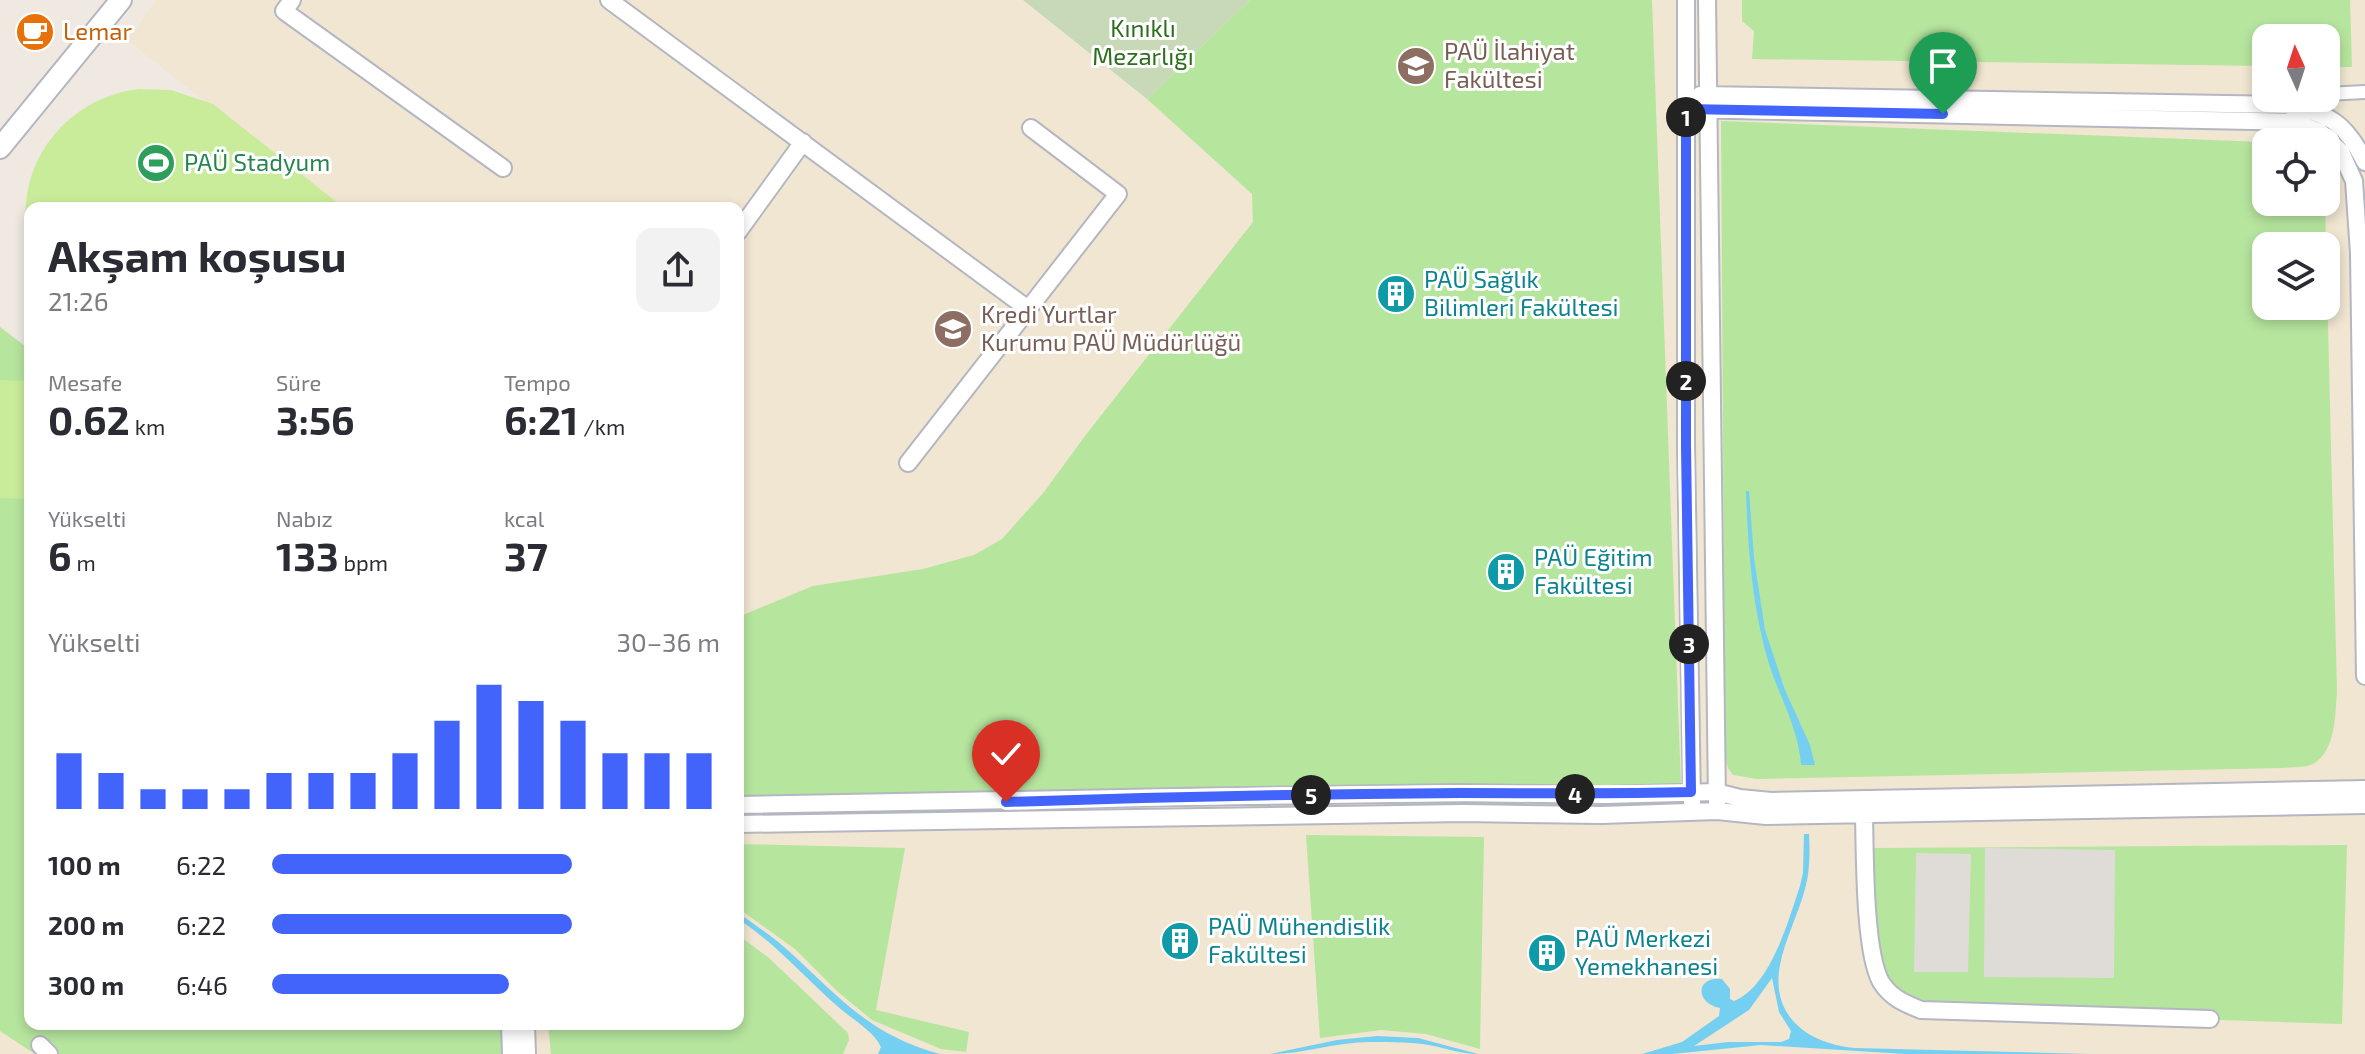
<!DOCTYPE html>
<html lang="tr">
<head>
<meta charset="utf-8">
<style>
	:root { --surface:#fff; --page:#f2f2f3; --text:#2b2b33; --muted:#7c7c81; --accent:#4264fb }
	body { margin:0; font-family:"Exo 2",sans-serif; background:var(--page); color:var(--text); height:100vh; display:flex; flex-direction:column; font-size:30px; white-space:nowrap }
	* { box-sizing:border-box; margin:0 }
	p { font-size:26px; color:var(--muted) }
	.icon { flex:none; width:44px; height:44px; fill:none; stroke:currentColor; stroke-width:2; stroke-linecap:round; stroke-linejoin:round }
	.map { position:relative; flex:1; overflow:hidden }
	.drawer { position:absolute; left:24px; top:202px; width:720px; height:828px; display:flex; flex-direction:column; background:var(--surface); border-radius:16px; box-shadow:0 4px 12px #0003 }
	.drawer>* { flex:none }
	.needle { width:52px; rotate:357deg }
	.tools { position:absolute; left:2252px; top:24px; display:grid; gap:16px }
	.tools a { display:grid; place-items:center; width:88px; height:88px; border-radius:16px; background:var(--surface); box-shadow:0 4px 12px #0003; font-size:40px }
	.pin { position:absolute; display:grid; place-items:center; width:68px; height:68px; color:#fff; margin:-82px -34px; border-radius:50% 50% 50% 0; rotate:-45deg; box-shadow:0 0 8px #0007 }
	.pin .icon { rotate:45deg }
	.km { position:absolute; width:40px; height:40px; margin:-20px; border-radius:50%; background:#222; color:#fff; font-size:22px; line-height:40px; text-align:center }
	.round { display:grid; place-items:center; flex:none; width:84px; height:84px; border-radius:16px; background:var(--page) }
	.overview { display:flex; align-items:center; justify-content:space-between; height:136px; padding:0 24px }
	h1 { font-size:44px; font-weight:700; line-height:60px }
	.metrics { display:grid; grid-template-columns:repeat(3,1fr); gap:12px; height:136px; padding:8px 24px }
	.metrics div { display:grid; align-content:center }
	.metrics b { font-size:40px; font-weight:700 }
	.metrics small { font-size:22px; font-weight:400 }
	.metrics p { font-size:22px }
	.chart { height:224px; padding:16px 24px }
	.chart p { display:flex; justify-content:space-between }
	.chart svg { width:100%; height:144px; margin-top:8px; stroke:var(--accent); stroke-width:6 }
	ul { padding:0 24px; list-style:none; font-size:26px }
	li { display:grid; grid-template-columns:128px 96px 1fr; align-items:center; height:60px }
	li i { height:20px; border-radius:10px; background:var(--accent) }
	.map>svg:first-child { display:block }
</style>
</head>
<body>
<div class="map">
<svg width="2365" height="1054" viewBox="0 0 2365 1054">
	<rect width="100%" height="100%" fill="#efe9e1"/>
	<!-- education -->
	<path fill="#f0e6d1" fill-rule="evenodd" d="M156 0H1023L1147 99 1250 0H2365V1054H0V327L30 350V1024H738V208H341L127 40ZM2266 38H2326V98H2266ZM2266 142H2326V202H2266ZM2266 246H2326V306H2266Z"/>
	<!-- green -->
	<path fill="#b6e59e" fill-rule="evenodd" d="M1250 0H1652L1681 787 738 801V617L813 586 923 569 974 555 1002 539 1044 492 1085 436 1253 222 1252 194 1147 99Z
		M1742 0H2350L2352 67H2326V38H2266V66L1752 59 1754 31 1742 21Z
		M1721 121 2263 142 2266 143V202H2325L2337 692C2335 715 2336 751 2313 764 2304 768 2290 767 2281 768L1757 779 1733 775 1728 768 1725 754ZM2266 246H2326V306H2266Z
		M0 327 30 350V1024H502L503 1054H35L0 1031Z
		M1306 835 1484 837 1480 1049 1426 1034 1381 1030 1320 1038Z
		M738 844 905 848 876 1010 969 1032 966 1052 941 1049 872 1020 838 992 795 949 738 908Z
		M2347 845 2342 1024 1921 1010 1897 1000 1872 958 1870 848Z
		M738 935 769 958 848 1033 849 1040 843 1054H551L548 1024H738Z"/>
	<!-- cemetery -->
	<path fill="#c8d9b8" d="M1023 0H1250L1147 99Z"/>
	<!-- pitch -->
	<path fill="#c9ec9a" d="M139 89 171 90 213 104 344 208H30V249C10 172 60 99 139 89Z
		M0 380 30 381V499L0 498Z"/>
	<!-- plaza -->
	<path fill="#dfdcd8" d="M1985 848 2115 850 2114 978 1984 977Z
		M1916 853 1971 854 1968 972H1914Z"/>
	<!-- water -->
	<path fill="#75cff0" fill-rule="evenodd" d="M1746 491H1749L1754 558 1765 630 1785 690 1810 745 1815 765H1801C1799 730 1780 698 1769 664 1752 607 1748 550 1746 491Z
		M1804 834H1809C1810 852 1810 871 1805 889 1798 915 1785 939 1780 965 1770 1017 1809 1044 1855 1048L2088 1054H1905L1761 1045 1672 1054H1642L1682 1042 1719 1016 1720 1008C1695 1003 1695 976 1722 979L1730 989V999L1734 1001C1771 986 1788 921 1800 886L1803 873ZM1772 978 1779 1012 1791 1031 1789 1039 1781 1042H1728L1694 1046 1749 1010Z
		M738 913C757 926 776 939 792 954 843 1001 871 1035 940 1054H878L881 1047C873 1030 850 1018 836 1005 803 976 775 943 738 919Z
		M1377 1036 1418 1038 1478 1054C1461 1054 1446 1048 1429 1045 1411 1042 1392 1042 1374 1042 1338 1041 1305 1054 1270 1054L1337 1040Z"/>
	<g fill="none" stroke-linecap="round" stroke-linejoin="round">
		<!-- pedestrian casing -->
		<g stroke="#b4b7c1" stroke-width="16">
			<path id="pedestrian" d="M2326 94 2365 92"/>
		</g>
		<!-- minor casing -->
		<g stroke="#b4b7c1" stroke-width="20">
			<path id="minor" d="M292 0 284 11 503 168
				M609 0 1028 309
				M1686 0V446L1692 802
				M1707 0 1717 802
				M1700 95 2286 105C2330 114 2345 122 2365 162
				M1686 109 2294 122 2320 132 2341 152 2354 181 2359 253 2365 676
				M738 232 803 142
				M908 463 1118 194 1031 128
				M738 805 1175 797 1462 793 1606 795 1716 792 1740 798 1771 801 2365 789
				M1864 815C1865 853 1864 952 1881 982 1891 998 1904 1003 1921 1010L2210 1019
				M738 824 1463 813 1602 815 1717 811 1766 816 2365 805
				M510 1024 511 1054
				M526 1024 527 1054
				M40 1045 49 1054"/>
		</g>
		<!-- tertiary casing -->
		<g stroke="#b4b7c1" stroke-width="24">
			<path id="tertiary" d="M0 148 121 0"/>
		</g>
		<!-- pedestrian -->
		<use href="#pedestrian" stroke="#fff" stroke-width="12"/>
		<!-- minor -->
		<use href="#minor" stroke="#fff" stroke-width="16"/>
		<!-- tertiary -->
		<use href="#tertiary" stroke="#fff" stroke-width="20"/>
	</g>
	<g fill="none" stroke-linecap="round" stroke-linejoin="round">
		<!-- route casing -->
		<g stroke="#fff" stroke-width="16">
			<path id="route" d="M1006 802C1157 797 1309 794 1461 793 1538 793 1614 794 1691 792L1686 446V109L1943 114"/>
		</g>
		<!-- route -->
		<use href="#route" stroke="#4264fb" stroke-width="10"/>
	</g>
	<!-- icons -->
	<defs>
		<g id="cafe-disc" transform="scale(2)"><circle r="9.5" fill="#e8710a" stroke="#fff"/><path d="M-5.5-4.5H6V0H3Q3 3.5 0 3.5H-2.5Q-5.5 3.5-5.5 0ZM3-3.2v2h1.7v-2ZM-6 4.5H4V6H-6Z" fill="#fff"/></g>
		<g id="school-disc" transform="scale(2)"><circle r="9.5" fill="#8d6e63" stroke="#fff"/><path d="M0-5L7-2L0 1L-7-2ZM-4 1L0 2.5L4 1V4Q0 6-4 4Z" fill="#fff"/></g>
		<g id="stadium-disc" transform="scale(2)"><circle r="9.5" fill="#2e9e5b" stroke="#fff"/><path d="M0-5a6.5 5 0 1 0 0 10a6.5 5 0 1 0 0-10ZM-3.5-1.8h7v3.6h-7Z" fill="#fff"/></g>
		<g id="building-disc" transform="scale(2)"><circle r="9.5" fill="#0f9aa8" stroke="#fff"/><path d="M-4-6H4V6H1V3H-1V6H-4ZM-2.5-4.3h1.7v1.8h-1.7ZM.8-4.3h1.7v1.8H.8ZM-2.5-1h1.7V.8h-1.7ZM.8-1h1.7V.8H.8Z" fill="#fff"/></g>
		<g id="university-disc" transform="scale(2)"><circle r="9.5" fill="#8d6e63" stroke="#fff"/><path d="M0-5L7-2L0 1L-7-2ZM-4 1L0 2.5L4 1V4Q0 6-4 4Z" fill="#fff"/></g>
	</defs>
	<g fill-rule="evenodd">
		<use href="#cafe-disc" x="35" y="32"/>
		<use href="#school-disc" x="1416" y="66"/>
		<use href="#stadium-disc" x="156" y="163"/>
		<use href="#building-disc" x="1396" y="294"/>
		<use href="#university-disc" x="953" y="329"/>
		<use href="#building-disc" x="1506" y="572"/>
		<use href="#building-disc" x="1180" y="941"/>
		<use href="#building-disc" x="1547" y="953"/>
	</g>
	<g text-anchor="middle" stroke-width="6" stroke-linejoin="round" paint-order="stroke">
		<!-- park labels -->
		<g font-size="24" fill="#2c6e1b" stroke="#fff">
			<text x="1143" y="37">Kınıklı<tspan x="1143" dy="28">Mezarlığı</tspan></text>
		</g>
		<!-- food labels -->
		<g font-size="24" fill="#c56008" stroke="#fff" text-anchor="start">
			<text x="63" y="40">Lemar</text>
		</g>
		<!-- education labels -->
		<g font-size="24" fill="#785e54" stroke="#fff" text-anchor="start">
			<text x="1444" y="60">PAÜ İlahiyat<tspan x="1444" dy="28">Fakültesi</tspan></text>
			<text x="981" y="323">Kredi Yurtlar<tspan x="981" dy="28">Kurumu PAÜ Müdürlüğü</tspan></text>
		</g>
		<!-- leisure labels -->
		<g font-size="24" fill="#27864d" stroke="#fff" text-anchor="start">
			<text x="184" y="171">PAÜ Stadyum</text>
		</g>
		<!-- culture labels -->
		<g font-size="24" fill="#0d838f" stroke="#fff" text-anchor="start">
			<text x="1424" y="288">PAÜ Sağlık<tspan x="1424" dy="28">Bilimleri Fakültesi</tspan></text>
			<text x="1534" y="566">PAÜ Eğitim<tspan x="1534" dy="28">Fakültesi</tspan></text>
			<text x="1208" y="935">PAÜ Mühendislik<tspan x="1208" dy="28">Fakültesi</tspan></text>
			<text x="1575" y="947">PAÜ Merkezi<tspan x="1575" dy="28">Yemekhanesi</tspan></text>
		</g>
	</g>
</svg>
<div class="tools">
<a><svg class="needle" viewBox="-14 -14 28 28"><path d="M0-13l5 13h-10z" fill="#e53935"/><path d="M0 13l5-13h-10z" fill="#7c7c81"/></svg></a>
<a><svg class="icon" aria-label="locate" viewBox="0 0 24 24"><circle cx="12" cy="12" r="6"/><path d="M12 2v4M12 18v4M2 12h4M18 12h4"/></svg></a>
<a><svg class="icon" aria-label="layers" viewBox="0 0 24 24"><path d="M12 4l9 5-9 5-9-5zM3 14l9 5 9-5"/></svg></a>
</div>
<div class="pin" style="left:1943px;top:114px;background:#1e9e55"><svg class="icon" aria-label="arrive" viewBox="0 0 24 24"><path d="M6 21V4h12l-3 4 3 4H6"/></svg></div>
<div class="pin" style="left:1006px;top:802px;background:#d93025"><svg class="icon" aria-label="check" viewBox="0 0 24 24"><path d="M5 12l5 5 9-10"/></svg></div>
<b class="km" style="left:1686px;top:117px">1</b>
<b class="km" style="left:1686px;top:381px">2</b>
<b class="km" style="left:1689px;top:644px">3</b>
<b class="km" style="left:1575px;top:794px">4</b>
<b class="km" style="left:1311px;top:795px">5</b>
<section class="drawer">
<div class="overview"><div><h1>Akşam koşusu</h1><p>21:26</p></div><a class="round"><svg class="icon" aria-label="share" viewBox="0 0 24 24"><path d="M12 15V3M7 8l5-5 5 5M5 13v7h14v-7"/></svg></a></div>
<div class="metrics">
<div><p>Mesafe</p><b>0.62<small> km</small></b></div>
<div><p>Süre</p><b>3:56</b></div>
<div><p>Tempo</p><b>6:21<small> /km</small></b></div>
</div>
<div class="metrics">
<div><p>Yükselti</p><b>6<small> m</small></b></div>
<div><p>Nabız</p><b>133<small> bpm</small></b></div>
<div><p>kcal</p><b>37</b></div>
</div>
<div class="chart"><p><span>Yükselti</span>30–36 m</p>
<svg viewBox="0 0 160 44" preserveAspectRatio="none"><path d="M5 44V27M15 44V33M25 44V38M35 44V38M45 44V38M55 44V33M65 44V33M75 44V33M85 44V27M95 44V17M105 44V6M115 44V11M125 44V17M135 44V27M145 44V27M155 44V27"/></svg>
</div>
<ul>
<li><b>100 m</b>6:22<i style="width:67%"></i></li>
<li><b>200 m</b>6:22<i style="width:67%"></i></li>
<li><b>300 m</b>6:46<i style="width:53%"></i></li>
</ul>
</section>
</div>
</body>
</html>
